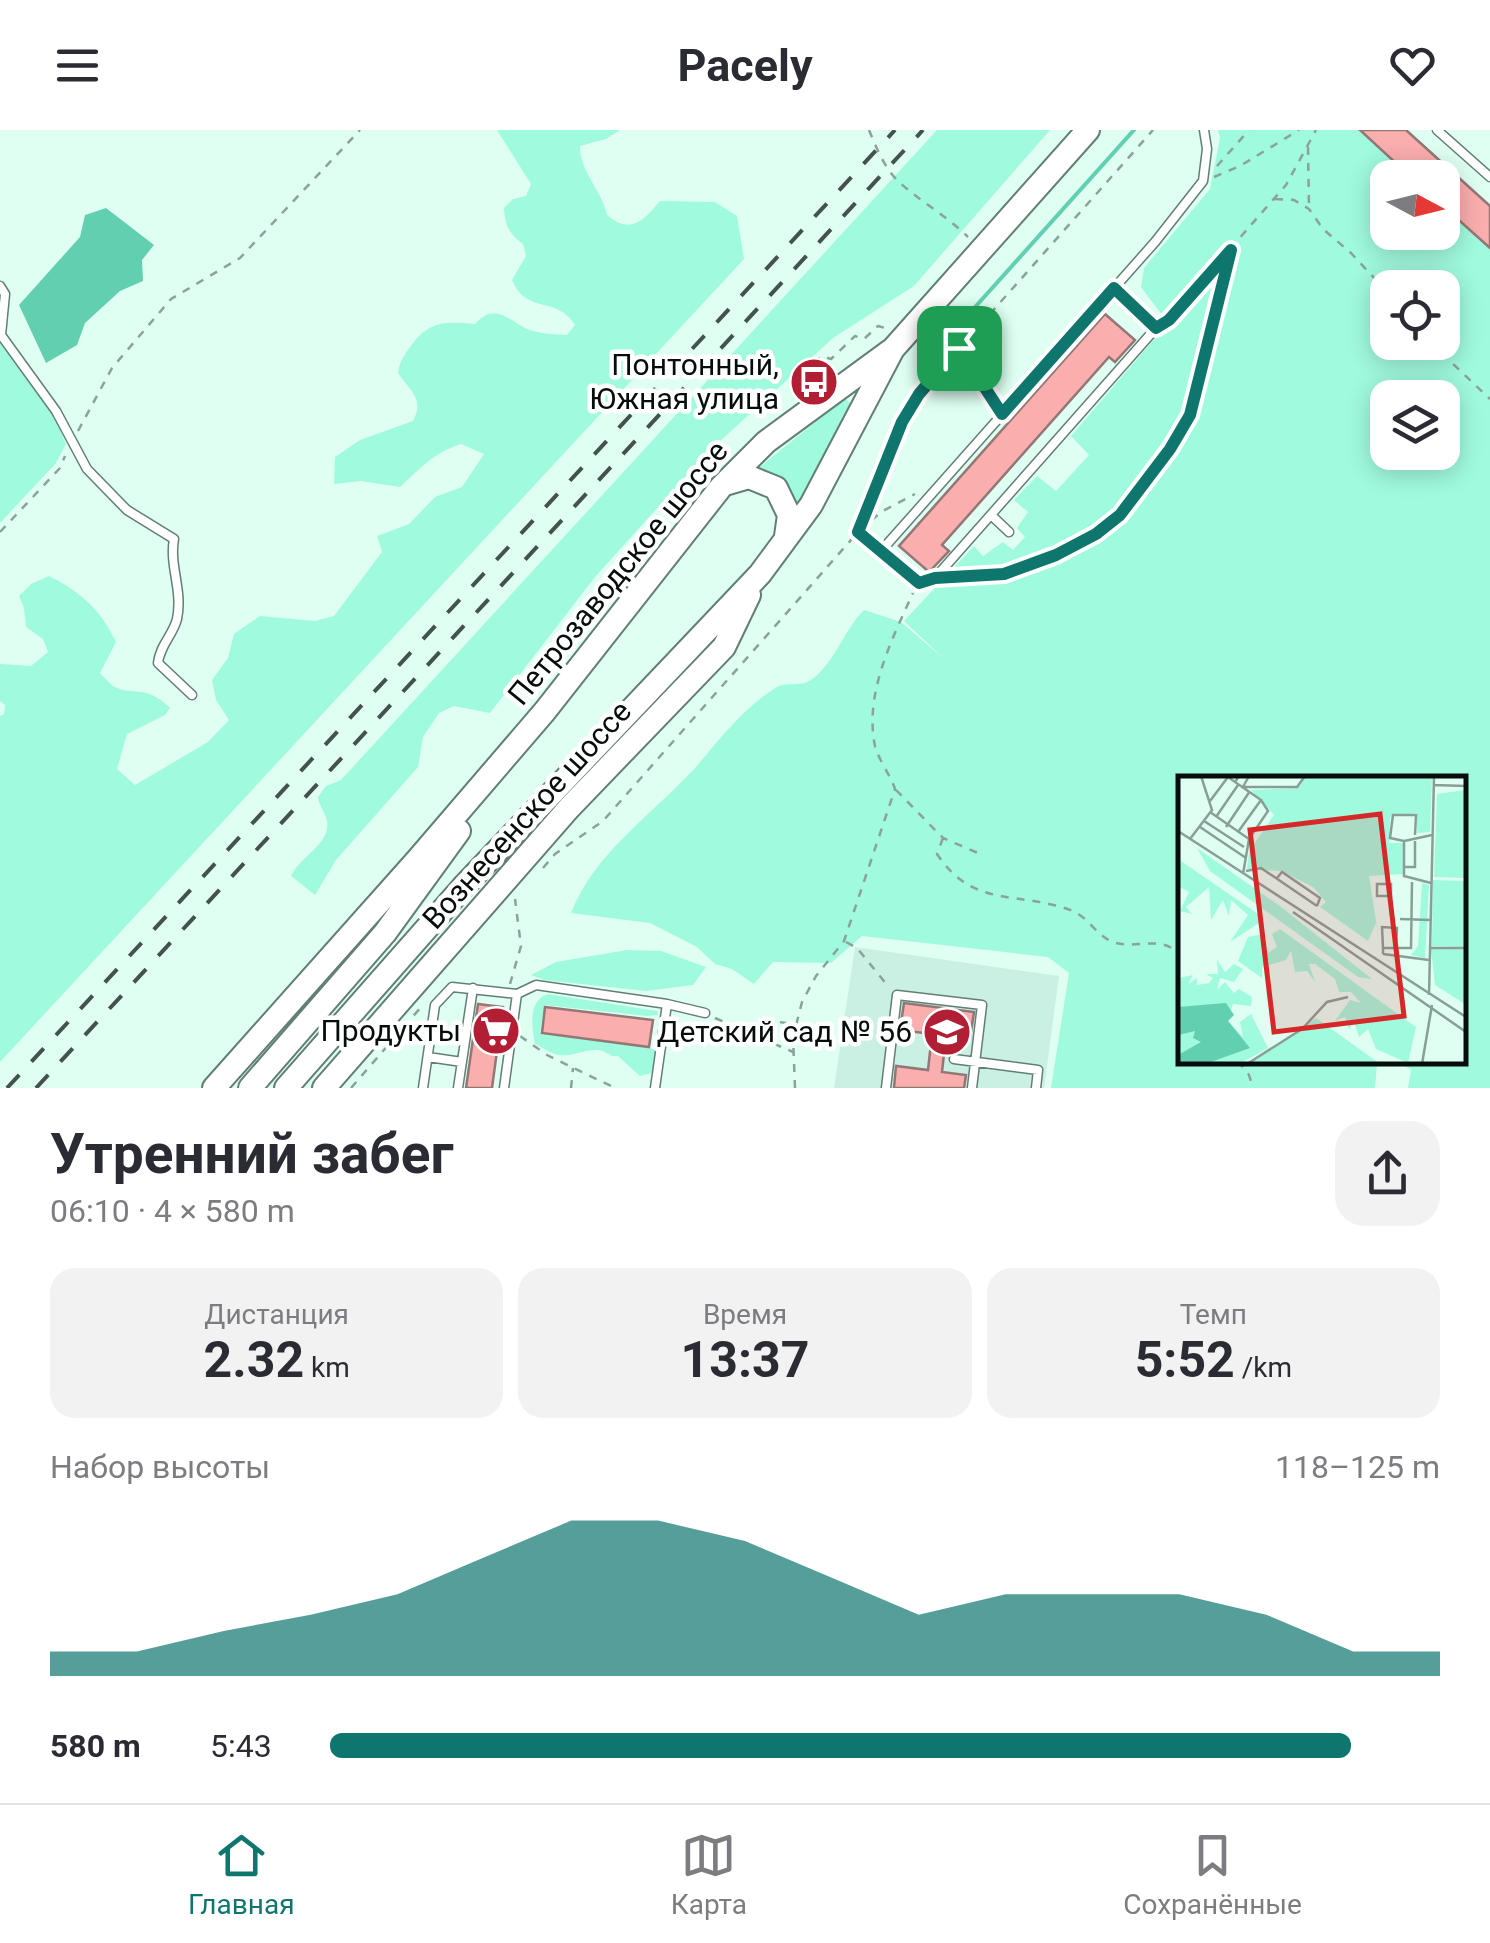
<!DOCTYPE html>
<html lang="ru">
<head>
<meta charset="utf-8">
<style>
	:root { --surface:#fff; --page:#f2f2f3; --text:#2b2b33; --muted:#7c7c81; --line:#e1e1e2; --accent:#0f766e }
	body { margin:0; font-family:Roboto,sans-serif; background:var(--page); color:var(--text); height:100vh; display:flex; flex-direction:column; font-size:38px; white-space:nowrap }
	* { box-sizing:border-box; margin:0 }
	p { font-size:32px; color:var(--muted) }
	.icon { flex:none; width:55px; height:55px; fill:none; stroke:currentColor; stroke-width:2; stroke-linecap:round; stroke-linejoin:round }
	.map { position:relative; height:958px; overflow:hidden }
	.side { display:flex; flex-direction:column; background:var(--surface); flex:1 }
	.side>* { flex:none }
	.needle { width:65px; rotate:97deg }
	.buttons { position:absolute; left:1370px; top:30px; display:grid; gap:20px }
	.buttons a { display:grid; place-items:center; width:90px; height:90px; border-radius:20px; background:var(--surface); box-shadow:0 5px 25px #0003; font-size:50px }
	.pin { position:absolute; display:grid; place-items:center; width:85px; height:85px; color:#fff; margin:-42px; border-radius:20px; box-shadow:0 5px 15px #0006 }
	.round { display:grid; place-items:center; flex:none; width:105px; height:105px; border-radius:30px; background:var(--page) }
	.summary { display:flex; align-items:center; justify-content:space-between; height:170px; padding:0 50px }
	h1 { font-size:55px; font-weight:700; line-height:75px }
	.figures { display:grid; grid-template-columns:repeat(3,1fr); gap:15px; height:170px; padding:10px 50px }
	.figures div { display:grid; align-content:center; border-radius:25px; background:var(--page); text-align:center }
	.figures b { font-size:50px; font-weight:700 }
	.figures small { font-size:28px; font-weight:400 }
	.figures p { font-size:28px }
	.chart { height:280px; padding:20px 50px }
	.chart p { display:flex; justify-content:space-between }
	.chart svg { width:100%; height:180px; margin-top:10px; fill:var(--accent); opacity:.7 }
	ul { padding:0 50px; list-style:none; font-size:32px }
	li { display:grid; grid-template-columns:160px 120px 1fr; align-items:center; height:75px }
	li i { height:25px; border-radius:12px; background:var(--accent) }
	header { display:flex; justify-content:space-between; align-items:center; height:130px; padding:0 50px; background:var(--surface); font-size:45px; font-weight:700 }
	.menu { display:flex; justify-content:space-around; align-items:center; height:140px; border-top:2px solid var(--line); background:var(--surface); font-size:28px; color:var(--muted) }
	.menu a { display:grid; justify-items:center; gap:5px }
	.menu .current { color:var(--accent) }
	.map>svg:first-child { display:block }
</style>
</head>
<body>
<header><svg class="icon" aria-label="menu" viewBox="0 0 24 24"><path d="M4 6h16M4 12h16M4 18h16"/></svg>Pacely<svg class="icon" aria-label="heart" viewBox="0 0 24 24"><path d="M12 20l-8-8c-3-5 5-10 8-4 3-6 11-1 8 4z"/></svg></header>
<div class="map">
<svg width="1490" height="958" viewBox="0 0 1490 958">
	<rect width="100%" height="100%" fill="#dffff3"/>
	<!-- built -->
	<path fill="#c9f0e2" d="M855 817 1059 846 1044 958H834Z"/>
	<!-- green -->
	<path fill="#a0fade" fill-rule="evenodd" d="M497 0H620L606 9 580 16C579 41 602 60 607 85 631 105 643 91 660 71L715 72 737 86 744 129 0 932V586L4 584 5 575 0 571V534L31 536 48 522 43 509 26 497 24 478 19 466 31 454 49 446C81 462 101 480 116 512L100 543C104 547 108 552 113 556 133 567 145 553 170 578L165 585 127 604 117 639 135 655 208 612 229 590 216 570 212 550 228 528 234 504 260 486 315 491 334 486 382 422 377 406 409 394 435 367 462 357 484 324 461 314C433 323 421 338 400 357L361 351 334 354 335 327 360 310 413 291C425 269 410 261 398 243 400 229 405 224 413 213 431 190 448 192 475 194 494 173 505 187 525 198 537 204 553 204 567 205L575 195C557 165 526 185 512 150L526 126 523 114C509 104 505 95 504 78L513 69 526 66 531 54Z
		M937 0H1050L914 156 833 208 707 323 595 447 490 583 454 576 439 583 423 607 418 637 336 730 315 765 291 746C299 727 331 714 327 691 325 682 319 676 318 667L326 656 341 650Z
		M1218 0H1360L1413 47 1388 48V102H1442L1443 74 1490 117V958H1408L1411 940 1398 931H1462V648H1180V931H1384L1377 934 1375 958H1051L1069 843 1048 827 862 806 831 833 773 832 754 854 732 839 715 834 697 817 650 793 571 783C595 722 651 686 695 638 720 609 744 577 777 557 786 552 798 556 807 552 832 540 844 499 864 480L901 492 943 528 904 491 974 416 983 426 1003 412 1013 420 1025 407 1017 398 1028 382 1014 370 1037 346 1056 361 1089 325 1071 306 1168 193 1141 157 1144 138 1210 59 1220 8ZM1388 158H1442V212H1388ZM1388 268H1442V322H1388Z
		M0 212 53 284 66 314 56 333 0 393Z
		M845 268 852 275 798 377 755 341Z
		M627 820 661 821 706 837 693 855 646 861 544 850 531 845 556 832Z
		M548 864 657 881 658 885 647 886 544 875 540 903 654 919 657 923 651 943 640 946 618 926H612C593 912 580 927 560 925 552 924 543 918 535 914 532 897 527 871 548 864Z"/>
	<!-- water -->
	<path fill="#61cfb0" d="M106 78 154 115 142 130 143 151 120 161 85 193 77 215 46 233 19 175 80 107 85 85Z"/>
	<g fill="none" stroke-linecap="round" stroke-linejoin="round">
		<!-- stream -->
		<path stroke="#61cfb0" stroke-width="4" d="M959 195 1134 0"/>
	</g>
	<!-- building -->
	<path fill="#faaead" stroke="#937776" stroke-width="2.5" d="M1360 0H1406L1490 76V118L1442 75V48H1412Z
		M1105 184 1135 210 1115 232 1109 227 942 415 949 421 929 442 899 416Z
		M904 873 974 882 970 908 946 905 942 942 966 945 964 958H894L896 936 928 940 932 904 900 900Z
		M478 874 503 877 492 958H466Z
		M545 877 653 890 649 917 542 903Z"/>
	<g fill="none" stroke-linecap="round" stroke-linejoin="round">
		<!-- service casing -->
		<g stroke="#627e75" stroke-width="11">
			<path id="service" d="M1437 0 1490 47
				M0 156 5 164 1 205 56 281 87 339 127 380 174 409C169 436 183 460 177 489 173 505 160 515 158 533L192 565
				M1114 158 1156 198 935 448 919 453 881 421 1155 112 1203 51 1207 19 1204 0
				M991 385 1009 402
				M517 864 536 855 667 874 655 958
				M667 874 705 883
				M428 927 462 932
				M954 929 1038 940 1036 958
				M423 958 435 875 452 857 517 864 504 958
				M458 958 473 858
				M886 958 897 865 982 875 972 958"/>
		</g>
		<!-- primary casing -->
		<g stroke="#627e75" stroke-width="26">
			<path id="primary" d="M725 354 749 347 776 358 789 385 786 406
				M214 958 418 729 545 581 721 357 766 312 890 221
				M250 958 385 803 459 701
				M286 958 463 757 760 444 811 375 893 219 1088 0
				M324 958 569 678 724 517 749 465"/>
		</g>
		<!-- path -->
		<path stroke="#8ba299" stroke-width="2.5" stroke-dasharray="8 8" stroke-linecap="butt" d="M869 0C876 17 884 37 897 50 919 71 946 85 968 107
			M1308 17 1309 79
			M1217 36 1249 0
			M1214 47 1240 36 1299 0
			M1275 69 1294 70 1309 79 1323 99 1351 123 1388 163
			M1167 191 1286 55 1316 0
			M940 196 959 218 996 275
			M1430 212 1490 269
			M814 233 822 226 831 229 855 206 864 209 878 196 885 198
			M78 301 112 238 171 169 240 128 360 0
			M859 400 902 291 919 264 1153 0
			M0 402 60 338 65 326
			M860 403 873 413
			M949 447 1004 444 1056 425 1096 404 1120 385 1170 319 1189 285 1231 120
			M896 660 943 708 978 723
			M943 708 937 724C974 780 1019 760 1073 781 1089 788 1099 809 1116 813 1139 819 1164 804 1180 826
			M543 738 555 724 603 691 858 402 881 382 915 364
			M846 812 857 818 888 856
			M510 854 521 816 515 769
			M715 888 793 922
			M753 902 765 890 793 894
			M520 906 547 925 615 958
			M1238 931 1249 945 1253 958
			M351 958 422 876
			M571 958 573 938
			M795 958 793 907 802 872 816 846 844 811 895 659C890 644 879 631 875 616 864 564 892 509 913 463"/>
		<!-- service -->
		<use href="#service" stroke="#fff" stroke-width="8"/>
		<!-- primary -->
		<use href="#primary" stroke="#fff" stroke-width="22"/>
		<!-- rail -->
		<path stroke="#43524d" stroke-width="4" stroke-dasharray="18 18" stroke-linecap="butt" d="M7 958 895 0
			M36 958 923 0"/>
	</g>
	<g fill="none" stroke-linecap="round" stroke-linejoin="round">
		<!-- route casing -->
		<g stroke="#fff" stroke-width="20">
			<path id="route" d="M1231 120 1190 285 1170 319 1120 385 1096 404 1056 425 1004 444 935 448 919 453 858 402 902 292 919 264 959 218 1002 284 1114 158 1156 198 1169 190Z"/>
		</g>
		<!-- route -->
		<use href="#route" stroke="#0f766e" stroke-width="12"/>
	</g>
	<!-- icons -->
	<defs>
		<g id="bus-disc" transform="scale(2.5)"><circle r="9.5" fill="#b21f35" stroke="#fff"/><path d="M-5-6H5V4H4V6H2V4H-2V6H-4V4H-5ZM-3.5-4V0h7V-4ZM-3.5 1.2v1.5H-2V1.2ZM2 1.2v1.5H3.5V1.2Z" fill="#fff"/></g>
		<g id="supermarket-disc" transform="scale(2.5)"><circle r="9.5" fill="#b21f35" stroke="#fff"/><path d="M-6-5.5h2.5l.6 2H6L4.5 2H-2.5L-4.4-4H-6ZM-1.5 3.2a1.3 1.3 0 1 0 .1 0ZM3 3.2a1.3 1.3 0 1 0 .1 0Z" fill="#fff"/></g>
		<g id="school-disc" transform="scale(2.5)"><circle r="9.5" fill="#b21f35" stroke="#fff"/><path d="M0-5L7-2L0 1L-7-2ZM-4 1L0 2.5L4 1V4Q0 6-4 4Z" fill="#fff"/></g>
	</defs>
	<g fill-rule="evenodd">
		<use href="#bus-disc" x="814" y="252"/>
		<use href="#supermarket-disc" x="496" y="901"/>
		<use href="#school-disc" x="947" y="902"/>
	</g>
	<g text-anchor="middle" stroke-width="9" stroke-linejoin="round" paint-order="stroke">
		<!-- poi labels -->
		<g font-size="30" fill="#050e0b" stroke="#fff" text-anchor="end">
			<text x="779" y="245">Понтонный,<tspan x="779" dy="34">Южная улица</tspan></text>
			<text x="461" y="911">Продукты</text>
			<text x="912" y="912">Детский сад № 56</text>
		</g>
		<!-- street labels -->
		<g font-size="30" fill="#050e0b" stroke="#fff">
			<text transform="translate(618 443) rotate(-51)" y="10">Петрозаводское шоссе</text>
			<text transform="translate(527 685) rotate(-48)" y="10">Вознесенское шоссе</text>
		</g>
	</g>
	<!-- overview -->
	<g transform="translate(1178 646)">
		<rect width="288" height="288" fill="#dffff3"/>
		<path d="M128 0H254L252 56 239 57V37L212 41 211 67H226L225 98 191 100 202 170 198 147 190 165 142 131 148 126 135 111 103 95 69 93 71 75 96 39 73 14 119 12ZM287 14V102L256 101 259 18ZM19 72 102 130 194 203 180 201 32 95ZM0 83 83 140 81 147 52 166 70 139 53 124 51 140 45 124 33 144 31 111 8 131 14 138 2 135 11 116 0 110ZM255 104 287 105V171L254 170ZM244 107 251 109 247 182 233 179 240 170ZM102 153 238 251 230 287 198 273 190 253 181 261 176 246 171 253 167 241 157 245 172 224 183 227 173 216H161L157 203 137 188H131L137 206 129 195 117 196 113 175 108 184 84 191V202L60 185 70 161 85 158 90 177 99 171 94 158ZM253 173H287V228L257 209ZM39 184 47 196 56 188 65 193 56 206 42 202 39 214 47 206 56 217 61 213 74 221 73 230 55 228 50 245 65 261 62 246 73 238 90 272 63 287 0 288 1 202 15 199 10 208 19 202V209L31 207 35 202 28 198H40ZM138 242 201 287 70 288Z" fill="#a0fade"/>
		<path d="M48 227 56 239 50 245 72 272 30 287H0V279L23 266 15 262 17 255 0 259V231Z" fill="#61cfb0"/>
		<path fill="none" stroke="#889f96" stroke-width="2.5" d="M71 0 65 11H119L127 0M255 9 288 10M32 25 50 1 57 6M32 36 71 63 65 98M38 41 60 9M26 45 66 71M22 51 68 82M48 51 72 15M0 55 288 241M60 56 83 24 57 6 61 0M12 63 34 34 23 0M71 63 90 35 83 24M226 65 212 62 215 39H238L237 59M226 91H237V65M68 95 83 92 139 130M99 102 104 96 142 122 139 130M253 107 226 100V65L254 59M199 108H213V120H199ZM115 136 288 256M222 143 252 144M205 172 204 151 219 152 218 172M252 172H288M205 178V172H233L234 106M205 178 251 184M251 219 256 0M69 288 124 253 149 226 170 221M244 288 254 229"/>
		<path fill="#d62828" fill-opacity="0.15" stroke="#d62828" stroke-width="5" d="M202 38 226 240 96 256 72 54Z"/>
		<rect width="288" height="288" fill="none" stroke="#050e0b" stroke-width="5"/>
	</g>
</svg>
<div class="buttons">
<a><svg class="needle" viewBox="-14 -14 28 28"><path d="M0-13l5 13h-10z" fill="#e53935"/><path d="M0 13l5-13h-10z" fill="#7c7c81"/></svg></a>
<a><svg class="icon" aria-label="locate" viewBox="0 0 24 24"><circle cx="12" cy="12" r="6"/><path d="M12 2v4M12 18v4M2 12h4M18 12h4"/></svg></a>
<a><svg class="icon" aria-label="layers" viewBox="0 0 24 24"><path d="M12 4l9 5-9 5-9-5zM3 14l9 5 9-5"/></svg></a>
</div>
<div class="pin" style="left:959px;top:218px;background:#1e9e55"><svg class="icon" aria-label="arrive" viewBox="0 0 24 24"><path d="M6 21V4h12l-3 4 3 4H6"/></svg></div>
</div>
<section class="side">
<div class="summary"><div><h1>Утренний забег</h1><p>06:10 · 4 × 580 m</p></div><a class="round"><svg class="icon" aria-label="share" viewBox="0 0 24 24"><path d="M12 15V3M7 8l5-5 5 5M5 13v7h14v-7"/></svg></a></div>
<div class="figures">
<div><p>Дистанция</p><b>2.32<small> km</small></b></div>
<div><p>Время</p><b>13:37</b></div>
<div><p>Темп</p><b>5:52<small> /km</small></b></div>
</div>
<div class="chart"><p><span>Набор высоты</span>118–125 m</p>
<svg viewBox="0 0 160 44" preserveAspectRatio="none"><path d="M0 44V38L10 38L20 33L30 29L40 24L50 15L60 6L70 6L80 11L90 20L100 29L110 24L120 24L130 24L140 29L150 38L160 38V44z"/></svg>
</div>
<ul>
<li><b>580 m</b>5:43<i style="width:92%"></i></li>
</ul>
</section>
<nav class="menu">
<a class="current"><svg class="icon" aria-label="home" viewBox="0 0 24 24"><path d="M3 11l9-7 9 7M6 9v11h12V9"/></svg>Главная</a>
<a><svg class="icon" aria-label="map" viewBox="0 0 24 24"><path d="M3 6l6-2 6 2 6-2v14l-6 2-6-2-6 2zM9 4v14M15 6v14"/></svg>Карта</a>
<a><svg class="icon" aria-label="saved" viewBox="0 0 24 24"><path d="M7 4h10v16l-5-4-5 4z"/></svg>Сохранённые</a>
</nav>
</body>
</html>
